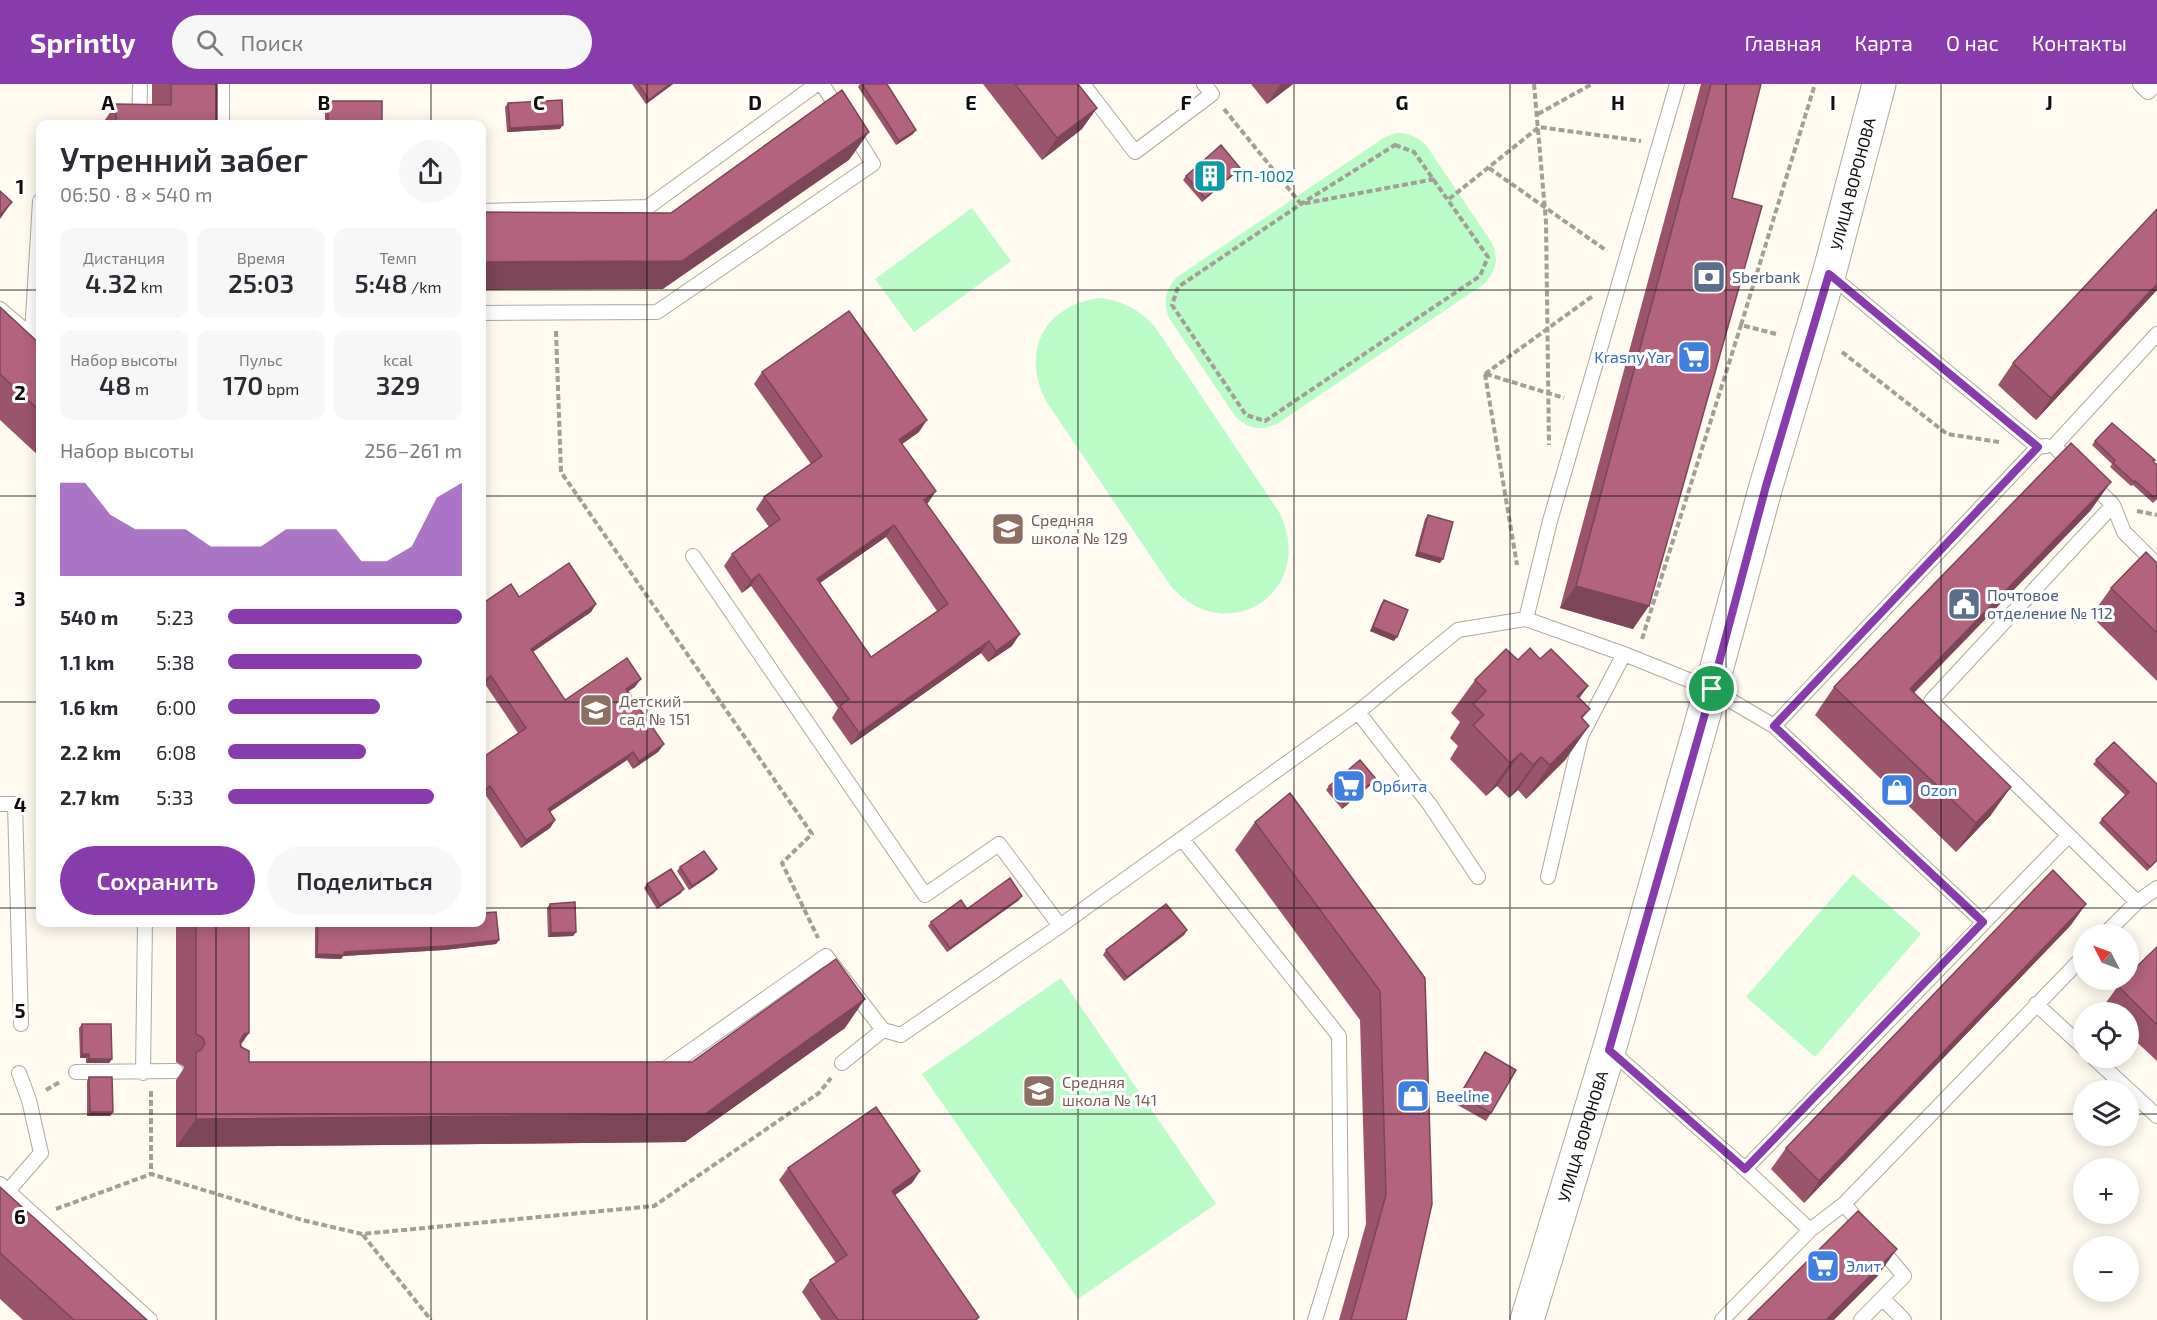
<!DOCTYPE html>
<html lang="ru">
<head>
<meta charset="utf-8">
<style>
	:root { --surface:#fff; --page:#f7f7f7; --text:#2b2b33; --muted:#7c7c81; --accent:#873bad }
	body { margin:0; font-family:"Exo 2",sans-serif; background:var(--page); color:var(--text); height:100vh; display:flex; flex-direction:column; font-size:22px; white-space:nowrap }
	* { box-sizing:border-box; margin:0 }
	p { font-size:20px; color:var(--muted) }
	.icon { flex:none; width:33px; height:33px; fill:none; stroke:currentColor; stroke-width:2; stroke-linecap:round; stroke-linejoin:round }
	.map { position:relative; flex:1; overflow:hidden }
	.sheet { position:absolute; left:36px; top:36px; width:450px; height:807px; display:flex; flex-direction:column; background:var(--surface); border-radius:12px; box-shadow:0 3px 15px #0003 }
	.sheet>* { flex:none }
	.needle { width:39px; rotate:312deg }
	.tools { position:absolute; left:2073px; top:840px; display:grid; gap:12px }
	.tools a { display:grid; place-items:center; width:66px; height:66px; border-radius:50%; background:var(--surface); box-shadow:0 3px 15px #0003; font-size:30px }
	.pin { position:absolute; display:grid; place-items:center; width:51px; height:51px; color:#fff; margin:-26px; border:3px solid #fff; border-radius:50%; box-shadow:0 2px 6px #0007 }
	.round { display:grid; place-items:center; flex:none; width:63px; height:63px; border-radius:32px; background:var(--page) }
	.summary { display:flex; align-items:center; justify-content:space-between; height:102px; padding:0 24px }
	h1 { font-size:33px; font-weight:600; line-height:45px }
	.metrics { display:grid; grid-template-columns:repeat(3,1fr); gap:9px; height:102px; padding:6px 24px }
	.metrics div { display:grid; align-content:center; border-radius:12px; background:var(--page); text-align:center }
	.metrics b { font-size:26px; font-weight:600 }
	.metrics small { font-size:16px; font-weight:400 }
	.metrics p { font-size:16px }
	.chart { height:168px; padding:12px 24px }
	.chart p { display:flex; justify-content:space-between }
	.chart svg { width:100%; height:108px; margin-top:6px; fill:var(--accent); opacity:.7 }
	.button { display:flex; gap:12px; margin-top:auto; padding:12px 24px }
	.button a { flex:1; height:69px; border-radius:36px; background:var(--accent); color:#fff; font-size:24px; font-weight:600; line-height:69px; text-align:center }
	.button a+a { background:var(--page); color:var(--text) }
	ul { padding:0 24px; list-style:none; font-size:20px }
	li { display:grid; grid-template-columns:96px 72px 1fr; align-items:center; height:45px }
	li i { height:15px; border-radius:8px; background:var(--accent) }
	header { display:flex; align-items:center; gap:36px; box-sizing:border-box; height:84px; padding:0 30px; background:var(--accent); color:#fff }
	header strong { font-size:28px }
	nav { display:flex; gap:33px; margin-inline-start:auto; font-size:21px }
	.search { width:420px; height:54px; background:var(--page); display:flex; align-items:center; gap:15px; box-sizing:border-box; padding:0 21px; border-radius:33px; color:var(--muted); font-size:22px }
	.map>svg:first-child { display:block }
</style>
</head>
<body>
<header>
<strong>Sprintly</strong>
<div class="search"><svg class="icon" aria-label="search" viewBox="0 0 24 24"><circle cx="10" cy="10" r="6"/><path d="M15 15l6 6"/></svg>Поиск</div>
<nav><a>Главная</a><a>Карта</a><a>О нас</a><a>Контакты</a></nav>
</header>
<div class="map">
<svg width="2157" height="1236" viewBox="0 0 2157 1236">
	<rect width="100%" height="100%" fill="#fffbf0"/>
	<!-- green -->
	<path fill="#bbfbc7" d="M1396 49C1409 49 1416 52 1426 61L1492 159C1499 175 1497 186 1484 200L1277 340C1260 347 1248 345 1235 332L1169 234C1163 218 1165 206 1177 193L1385 53Z
		M972 124 1011 177 914 248 875 195Z
		M1101 214C1124 218 1139 225 1155 243L1279 428C1319 506 1227 568 1170 501L1046 317C1020 267 1045 220 1101 214Z
		M1853 790 1921 850 1815 973 1746 913Z
		M1061 894 1216 1120 1078 1215 922 990Z"/>
	<g fill="none" stroke-linecap="round" stroke-linejoin="round">
		<!-- service casing -->
		<g stroke="#aea99c" stroke-width="16">
			<path id="service" d="M222 0V40
				M822 0 841 29
				M1083 0 1135 68 1212 10 1204 0
				M2140 0 2148 8 2156 0
				M139 40 140 3
				M482 127 648 123 817 0
				M1830 191 2038 363 2046 362
				M0 225 40 259
				M482 229 657 228 873 80 851 45
				M32 251 40 117
				M2072 380 2054 362 2157 250
				M2090 398 2113 421 1931 617 2137 818 2105 850
				M2113 421 2124 448 2157 481
				M693 472 925 811 999 760 1060 842
				M1526 535 1550 437 1677 0
				M1358 628 1430 721 1478 793
				M0 720H15L21 940
				M1182 755 1339 952 1341 1151 1315 1236
				M1548 793 1581 652 1624 570
				M2137 818 2157 804
				M1983 838 1774 642 2038 363
				M2036 920 2084 964
				M1611 967 1745 1085 2068 752
				M2094 974 2157 1032
				M842 979 883 946
				M658 985H665L826 872 883 946 901 951 1060 842 1358 628 1458 546 1526 535 1624 570 1711 605 1774 642
				M76 988 176 987
				M143 989 145 838
				M1745 1085 1810 1146 1844 1120
				M0 1100 150 1236
				M8 1107 41 1069 29 1016 19 989
				M1864 1144 1844 1120 2084 872
				M1883 1215 1904 1236
				M1722 1236 1810 1146
				M1861 1236 1904 1192 1878 1161"/>
		</g>
		<!-- secondary casing -->
		<g stroke="#aea99c" stroke-width="35">
			<g id="secondary">
				<path id="s1" d="M1527 1236 1609 966 1711 605 1766 402 1829 190 1879 0"/>
			</g>
		</g>
		<!-- path -->
		<path stroke="#a29f96" stroke-width="4" stroke-dasharray="6 3" stroke-linecap="butt" d="M1534 0 1546 138 1549 361
			M1224 25 1301 120 1435 95
			M1538 30 1592 0
			M1395 61 1414 68 1488 173 1480 192 1265 337 1246 331 1172 221 1178 203 1301 120Z
			M1489 84 1607 167
			M1449 115 1539 43 1641 57
			M556 247 561 388 812 750 782 779 818 854
			M1776 250 1741 241 1815 0
			M1842 268 1947 350 1999 358
			M1485 290 1517 481
			M1485 290 1594 211
			M1486 290 1564 314
			M2137 427 2157 431
			M1642 555 1741 241
			M46 1006 60 998
			M151 1007V1090
			M56 1125 151 1090 302 1136 362 1150 654 1122 819 1009 831 994
			M363 1151 431 1236"/>
		<!-- service -->
		<use href="#service" stroke="#fff" stroke-width="14"/>
		<!-- secondary -->
		<use href="#secondary" stroke="#fff" stroke-width="33"/>
	</g>
	<!-- wall -->
	<path fill="#9a556c" fill-rule="evenodd" d="M152 0H217V40H102L116 20 152 21Z
		M632 0H673L646 20Z
		M860 0H887L913 50 896 61 858 3Z
		M983 0H1078L1082 45 1042 76Z
		M1251 0H1293L1267 20Z
		M1701 0H1761L1732 114 1633 545 1560 524Z
		M328 17 382 40H325V21Z
		M508 19 560 45 507 48 505 23Z
		M1240 84 1237 88 1202 118 1183 96 1186 92Z
		M2157 206 2036 336 1998 301 2013 279Z
		M0 223 40 260V373L0 336Z
		M762 288 919 348 902 360 927 420 1012 562 988 578 981 569 851 661 832 634 838 624 751 502 742 509 724 482 732 470 769 443 756 425 764 413 811 380 754 300ZM886 453 937 527 871 573 820 499Z
		M2095 357 2153 377 2157 381V415L2153 419 2133 401 2131 402 2110 383 2112 380 2092 361Z
		M2091 426 1914 609 1991 731 1956 768 1815 631 1834 603Z
		M1428 431 1440 479 1415 472 1425 435Z
		M2157 479V597L2091 532 2111 504Z
		M519 513 596 520 591 528 533 568 565 616 635 603 628 607 664 660 658 668 633 685 627 676 550 728 555 736 550 744 521 764 485 710 518 649 485 600Z
		M1384 516 1394 557 1370 547 1381 520Z
		M1540 575 1588 602 1579 614 1590 625 1582 635 1566 675 1526 715 1518 706 1509 714 1497 702 1486 712 1450 675 1458 662 1450 654 1460 638 1451 629 1475 596 1518 576Z
		M2114 658 2157 777 2147 787 2099 739 2102 735 2125 711 2093 680Z
		M1376 695 1373 699 1342 725 1326 706 1329 702Z
		M1255 738 1425 894 1406 1236H1339L1366 1140 1360 936 1235 766Z
		M680 783 714 789 689 806 677 787Z
		M647 800 681 809 657 825 644 804Z
		M1019 816 947 868 928 842 931 838 967 825Z
		M550 820 576 848 573 852 548 853 547 824Z
		M176 838H249V949L241 960 249 978H692L845 944 685 1058 176 1063V996L184 984 183 982 176 978Z
		M315 838H342L499 856 496 860 444 866 343 872 341 875 315 874Z
		M2071 841 1804 1119 1771 1085 1786 1064Z
		M1187 846 1184 851 1124 897 1103 871 1106 866Z
		M2157 863V977L2128 950V928H2107L2102 924 2118 902Z
		M82 940 112 975 109 979H86V974H80L79 944Z
		M1485 968 1491 1029 1486 1037 1454 1019Z
		M89 993 113 1028 110 1032H87V997Z
		M788 1084 920 1087 912 1099 895 1111 979 1233 977 1236H821L802 1208 810 1196 836 1179 779 1096Z
		M0 1103 147 1236H23L0 1215Z"/>
	<!-- shaded-wall -->
	<path fill="#7d4558" d="M670 0H673L646 20 649 16Z
		M1281 0H1293L1267 20Z
		M1097 24 1082 45 1042 76 1057 54Z
		M563 41 560 45 507 48 510 44Z
		M916 46 913 50 896 61 899 57Z
		M869 48 849 76 663 205 482 206V178L682 177Z
		M1240 84 1237 88 1202 118 1205 114Z
		M12 118 0 135V131Z
		M2157 200V206L2036 336 2051 314Z
		M927 336 919 348 891 368 899 356Z
		M2111 398 2091 426 1890 633 1910 605Z
		M936 407 928 419 916 427 924 416Z
		M894 441 886 453 808 507 817 495Z
		M1418 468 1443 475 1440 479 1415 472Z
		M759 490 751 502 742 509 751 497Z
		M1576 502 1649 522 1633 545 1560 524Z
		M596 520 591 528 525 573 531 565Z
		M1373 543 1397 553 1394 557 1370 547Z
		M1020 550 1012 562 988 578 996 567Z
		M989 557 981 569 851 661 859 649Z
		M491 592 485 600 482 602V598Z
		M641 595 635 603 620 613 626 605Z
		M1588 602 1564 636 1577 612Z
		M1589 642 1566 675 1526 715 1550 681Z
		M664 660 658 668 633 685 639 677Z
		M633 668 627 676 542 733 548 725Z
		M1521 669 1497 702 1486 712 1510 679Z
		M1541 673 1518 706 1509 714 1533 681Z
		M1376 695 1373 699 1342 725 1344 721Z
		M490 702 485 710 482 712V708Z
		M2011 703 1991 731 1956 768 1976 739Z
		M555 736 550 744 521 764 526 756Z
		M717 785 714 789 689 806 692 802Z
		M684 805 681 809 657 825 660 821Z
		M1022 812 1019 816 947 868 950 864Z
		M2086 820 2071 841 1804 1119 1819 1097Z
		M1187 846 1184 851 1124 897 1127 893Z
		M576 848 573 852 548 853 551 849Z
		M499 856 496 860 444 866 343 872 341 875 315 874 317 870Z
		M865 915 845 944 685 1058 176 1063 196 1035 705 1030Z
		M249 949 229 977 244 950Z
		M82 970H89L86 974H80Z
		M89 975H112L109 979H86Z
		M90 1028H113L110 1032H87Z
		M920 1087 912 1099 884 1119 892 1107Z
		M1897 1165 1877 1193 1834 1236H1826Z"/>
	<!-- building -->
	<path fill="#b3637e" stroke="#7d4558" stroke-width="1.5" fill-rule="evenodd" d="M171 0H217V40H116V20L171 21Z
		M638 0H670L649 16Z
		M862 0H887L916 46 899 57Z
		M1015 0H1078L1097 24 1057 54Z
		M1711 0H1761L1732 114 1762 122 1649 522 1576 502Z
		M842 6 869 48 682 177 482 178V128L671 129Z
		M562 16 563 41 510 44 508 19Z
		M328 17H382V40H328Z
		M1221 61 1240 84 1205 114 1186 92Z
		M0 107 12 118 0 131Z
		M2157 125V200L2051 314 2013 279Z
		M0 223 40 260V327L0 290Z
		M849 227 927 336 899 356 936 407 924 416 1020 550 996 567 989 557 859 649 840 622 849 615 759 490 751 497 732 470 780 435 764 413 822 372 762 288ZM894 441 948 520 871 573 817 495Z
		M2112 339 2155 376 2153 377 2157 381V414L2156 415 2135 397 2134 398 2113 379 2115 376 2095 357Z
		M2071 359 2111 398 1910 605 2011 703 1976 739 1834 603Z
		M1428 431 1453 438 1443 475 1418 468Z
		M2146 468 2157 479V549L2111 504Z
		M569 479 596 520 531 565 565 616 627 574 641 595 626 605 664 660 639 677 633 668 548 725 555 736 526 756 490 702 482 708V674L526 644 491 592 482 598V520L511 500 519 513Z
		M1384 516 1408 526 1397 553 1373 543Z
		M1530 564 1540 575 1551 565 1588 602 1577 612 1590 625 1581 633 1589 642 1550 681 1541 673 1533 681 1521 669 1510 679 1473 641 1484 631 1473 620 1486 607 1475 596 1506 565 1518 576Z
		M2114 658 2157 700V776L2150 783 2102 735 2129 708 2096 676Z
		M1360 676 1376 695 1344 721 1329 702Z
		M1290 709 1425 894 1432 1120 1406 1236H1351L1386 1111 1380 907 1255 738Z
		M704 767 717 785 692 802 680 783Z
		M671 785 684 805 660 821 647 800Z
		M2053 786 2086 820 1819 1097 1786 1064Z
		M1010 794 1022 812 950 864 931 838 961 816 967 825Z
		M575 818 576 848 551 849 550 820Z
		M1166 820 1187 846 1127 893 1106 866Z
		M496 828 499 856 447 862 344 868V871L317 870 318 838H482V829Z
		M196 838H249V949L244 950 240 957 241 963 249 967V978H692L836 875 865 915 705 1030 196 1035V968L201 966 205 959 203 954 196 950Z
		M2157 863V941L2118 902 2124 896H2128V891Z
		M82 940H111L112 975H89V970H82Z
		M1485 968 1516 986 1491 1029 1460 1011Z
		M89 993H112L113 1028H90Z
		M876 1023 920 1087 892 1107 979 1233 975 1236H838L810 1196 847 1171 788 1084Z
		M0 1103 147 1236H74L0 1169Z
		M1858 1127 1897 1165 1826 1236H1748Z"/>
	<g fill="none" stroke-linecap="round" stroke-linejoin="round">
		<!-- route casing -->
		<g stroke="#fff" stroke-width="12">
			<path id="route" d="M1829 190 2038 363 1774 642 1983 838 1745 1085 1609 966 1712 605 1766 402Z"/>
		</g>
		<!-- route -->
		<use href="#route" stroke="#873bad" stroke-width="8"/>
	</g>
	<!-- grid -->
	<path fill="none" stroke="#0f0e09" stroke-width="1.5" stroke-opacity="0.55" d="M216 0V40M431 0V40M647 0V1236M863 0V1236M1078 0V1236M1294 0V1236M1510 0V1236M1726 0V1236M1941 0V1236M0 206H40M482 206H2157M0 412H40M482 412H2157M0 618H40M482 618H2157M0 824H40M482 824H2157M216 838V1236M431 838V1236M0 1030H2084M2128 1030H2157"/>
	<!-- icons -->
	<defs>
		<g id="building-square" transform="scale(1.725)"><rect x="-9" y="-9" width="18" height="18" rx="4" fill="#0f9aa8" stroke="#fff"/><path d="M-4-6H4V6H1V3H-1V6H-4ZM-2.5-4.3h1.7v1.8h-1.7ZM.8-4.3h1.7v1.8H.8ZM-2.5-1h1.7V.8h-1.7ZM.8-1h1.7V.8H.8Z" fill="#fff"/></g>
		<g id="bank-square" transform="scale(1.725)"><rect x="-9" y="-9" width="18" height="18" rx="4" fill="#5c6f8a" stroke="#fff"/><path d="M-6-4H6V4H-6ZM0-2.3a2.3 2.3 0 1 0 0 4.6a2.3 2.3 0 1 0 0-4.6Z" fill="#fff"/></g>
		<g id="supermarket-square" transform="scale(1.725)"><rect x="-9" y="-9" width="18" height="18" rx="4" fill="#3f7fe0" stroke="#fff"/><path d="M-6-5.5h2.5l.6 2H6L4.5 2H-2.5L-4.4-4H-6ZM-1.5 3.2a1.3 1.3 0 1 0 .1 0ZM3 3.2a1.3 1.3 0 1 0 .1 0Z" fill="#fff"/></g>
		<g id="school-square" transform="scale(1.725)"><rect x="-9" y="-9" width="18" height="18" rx="4" fill="#8d6e63" stroke="#fff"/><path d="M0-5L7-2L0 1L-7-2ZM-4 1L0 2.5L4 1V4Q0 6-4 4Z" fill="#fff"/></g>
		<g id="civic-square" transform="scale(1.725)"><rect x="-9" y="-9" width="18" height="18" rx="4" fill="#5c6f8a" stroke="#fff"/><path d="M-.6-6.5H3V-4.5H.6V-3L4-1V1h2V6H-6V1h2V-1L-.6-3ZM-1.2 2.5V6h2.4V2.5Z" fill="#fff"/></g>
		<g id="shop-square" transform="scale(1.725)"><rect x="-9" y="-9" width="18" height="18" rx="4" fill="#3f7fe0" stroke="#fff"/><path d="M-5-2.5h2.3a2.7 3.5 0 0 1 5.4 0H5L5.5 6h-11ZM-1.5-2.5h3a1.5 2.3 0 0 0-3 0Z" fill="#fff"/></g>
	</defs>
	<g fill-rule="evenodd">
		<use href="#building-square" x="1210" y="92"/>
		<use href="#bank-square" x="1709" y="193"/>
		<use href="#supermarket-square" x="1694" y="273"/>
		<use href="#school-square" x="1008" y="445"/>
		<use href="#civic-square" x="1964" y="520"/>
		<use href="#school-square" x="596" y="626"/>
		<use href="#supermarket-square" x="1349" y="702"/>
		<use href="#shop-square" x="1897" y="706"/>
		<use href="#school-square" x="1039" y="1007"/>
		<use href="#shop-square" x="1413" y="1012"/>
		<use href="#supermarket-square" x="1823" y="1182"/>
	</g>
	<g text-anchor="middle" stroke-width="6" stroke-linejoin="round" paint-order="stroke">
		<!-- culture labels -->
		<g font-size="16" fill="#0d838f" stroke="#fff" text-anchor="start">
			<text x="1233" y="98">ТП-1002</text>
		</g>
		<!-- street labels -->
		<g font-size="16" fill="#0f0e09" stroke="#fff">
			<text dy="6" stroke="none"><textPath href="#s1" startOffset="1182">УЛИЦА ВОРОНОВА</textPath></text>
			<text dy="6" stroke="none"><textPath href="#s1" startOffset="192">УЛИЦА ВОРОНОВА</textPath></text>
		</g>
		<!-- service labels -->
		<g font-size="16" fill="#4e5e75" stroke="#fff" text-anchor="start">
			<text x="1732" y="199">Sberbank</text>
			<text x="1987" y="517">Почтовое<tspan x="1987" dy="18">отделение № 112</tspan></text>
		</g>
		<!-- shop labels -->
		<g font-size="16" fill="#366cbe" stroke="#fff" text-anchor="start">
			<text x="1671" y="279" text-anchor="end">Krasny Yar</text>
			<text x="1372" y="708">Орбита</text>
			<text x="1920" y="712">Ozon</text>
			<text x="1436" y="1018">Beeline</text>
			<text x="1846" y="1188">Элит</text>
		</g>
		<!-- education labels -->
		<g font-size="16" fill="#785e54" stroke="#fff" text-anchor="start">
			<text x="1031" y="442">Средняя<tspan x="1031" dy="18">школа № 129</tspan></text>
			<text x="619" y="623">Детский<tspan x="619" dy="18">сад № 151</tspan></text>
			<text x="1062" y="1004">Средняя<tspan x="1062" dy="18">школа № 141</tspan></text>
		</g>
	</g>
	<g font-size="20" text-anchor="middle" font-weight="bold" fill="#0f0e09" stroke="#fff" stroke-width="6" stroke-linejoin="round" paint-order="stroke">
		<text x="108" y="26">A</text>
		<text x="324" y="26">B</text>
		<text x="539" y="26">C</text>
		<text x="755" y="26">D</text>
		<text x="971" y="26">E</text>
		<text x="1186" y="26">F</text>
		<text x="1402" y="26">G</text>
		<text x="1618" y="26">H</text>
		<text x="1833" y="26">I</text>
		<text x="2049" y="26">J</text>
		<text x="20" y="110">1</text>
		<text x="20" y="316">2</text>
		<text x="20" y="522">3</text>
		<text x="20" y="728">4</text>
		<text x="20" y="934">5</text>
		<text x="20" y="1140">6</text>
	</g>
</svg>
<div class="tools">
<a><svg class="needle" viewBox="-14 -14 28 28"><path d="M0-13l5 13h-10z" fill="#e53935"/><path d="M0 13l5-13h-10z" fill="#7c7c81"/></svg></a>
<a><svg class="icon" aria-label="locate" viewBox="0 0 24 24"><circle cx="12" cy="12" r="6"/><path d="M12 2v4M12 18v4M2 12h4M18 12h4"/></svg></a>
<a><svg class="icon" aria-label="layers" viewBox="0 0 24 24"><path d="M12 4l9 5-9 5-9-5zM3 14l9 5 9-5"/></svg></a>
<a>+</a>
<a>−</a>
</div>
<div class="pin" style="left:1712px;top:605px;background:#1e9e55"><svg class="icon" aria-label="arrive" viewBox="0 0 24 24"><path d="M6 21V4h12l-3 4 3 4H6"/></svg></div>
<section class="sheet">
<div class="summary"><div><h1>Утренний забег</h1><p>06:50 · 8 × 540 m</p></div><a class="round"><svg class="icon" aria-label="share" viewBox="0 0 24 24"><path d="M12 15V3M7 8l5-5 5 5M5 13v7h14v-7"/></svg></a></div>
<div class="metrics">
<div><p>Дистанция</p><b>4.32<small> km</small></b></div>
<div><p>Время</p><b>25:03</b></div>
<div><p>Темп</p><b>5:48<small> /km</small></b></div>
</div>
<div class="metrics">
<div><p>Набор высоты</p><b>48<small> m</small></b></div>
<div><p>Пульс</p><b>170<small> bpm</small></b></div>
<div><p>kcal</p><b>329</b></div>
</div>
<div class="chart"><p><span>Набор высоты</span>256–261 m</p>
<svg viewBox="0 0 160 44" preserveAspectRatio="none"><path d="M0 44V6L10 6L20 19L30 25L40 25L50 25L60 32L70 32L80 32L90 25L100 25L110 25L120 38L130 38L140 32L150 12L160 6V44z"/></svg>
</div>
<ul>
<li><b>540 m</b>5:23<i style="width:100%"></i></li>
<li><b>1.1 km</b>5:38<i style="width:83%"></i></li>
<li><b>1.6 km</b>6:00<i style="width:65%"></i></li>
<li><b>2.2 km</b>6:08<i style="width:59%"></i></li>
<li><b>2.7 km</b>5:33<i style="width:88%"></i></li>
</ul>
<div class="button"><a>Сохранить</a><a>Поделиться</a></div>
</section>
</div>
</body>
</html>
